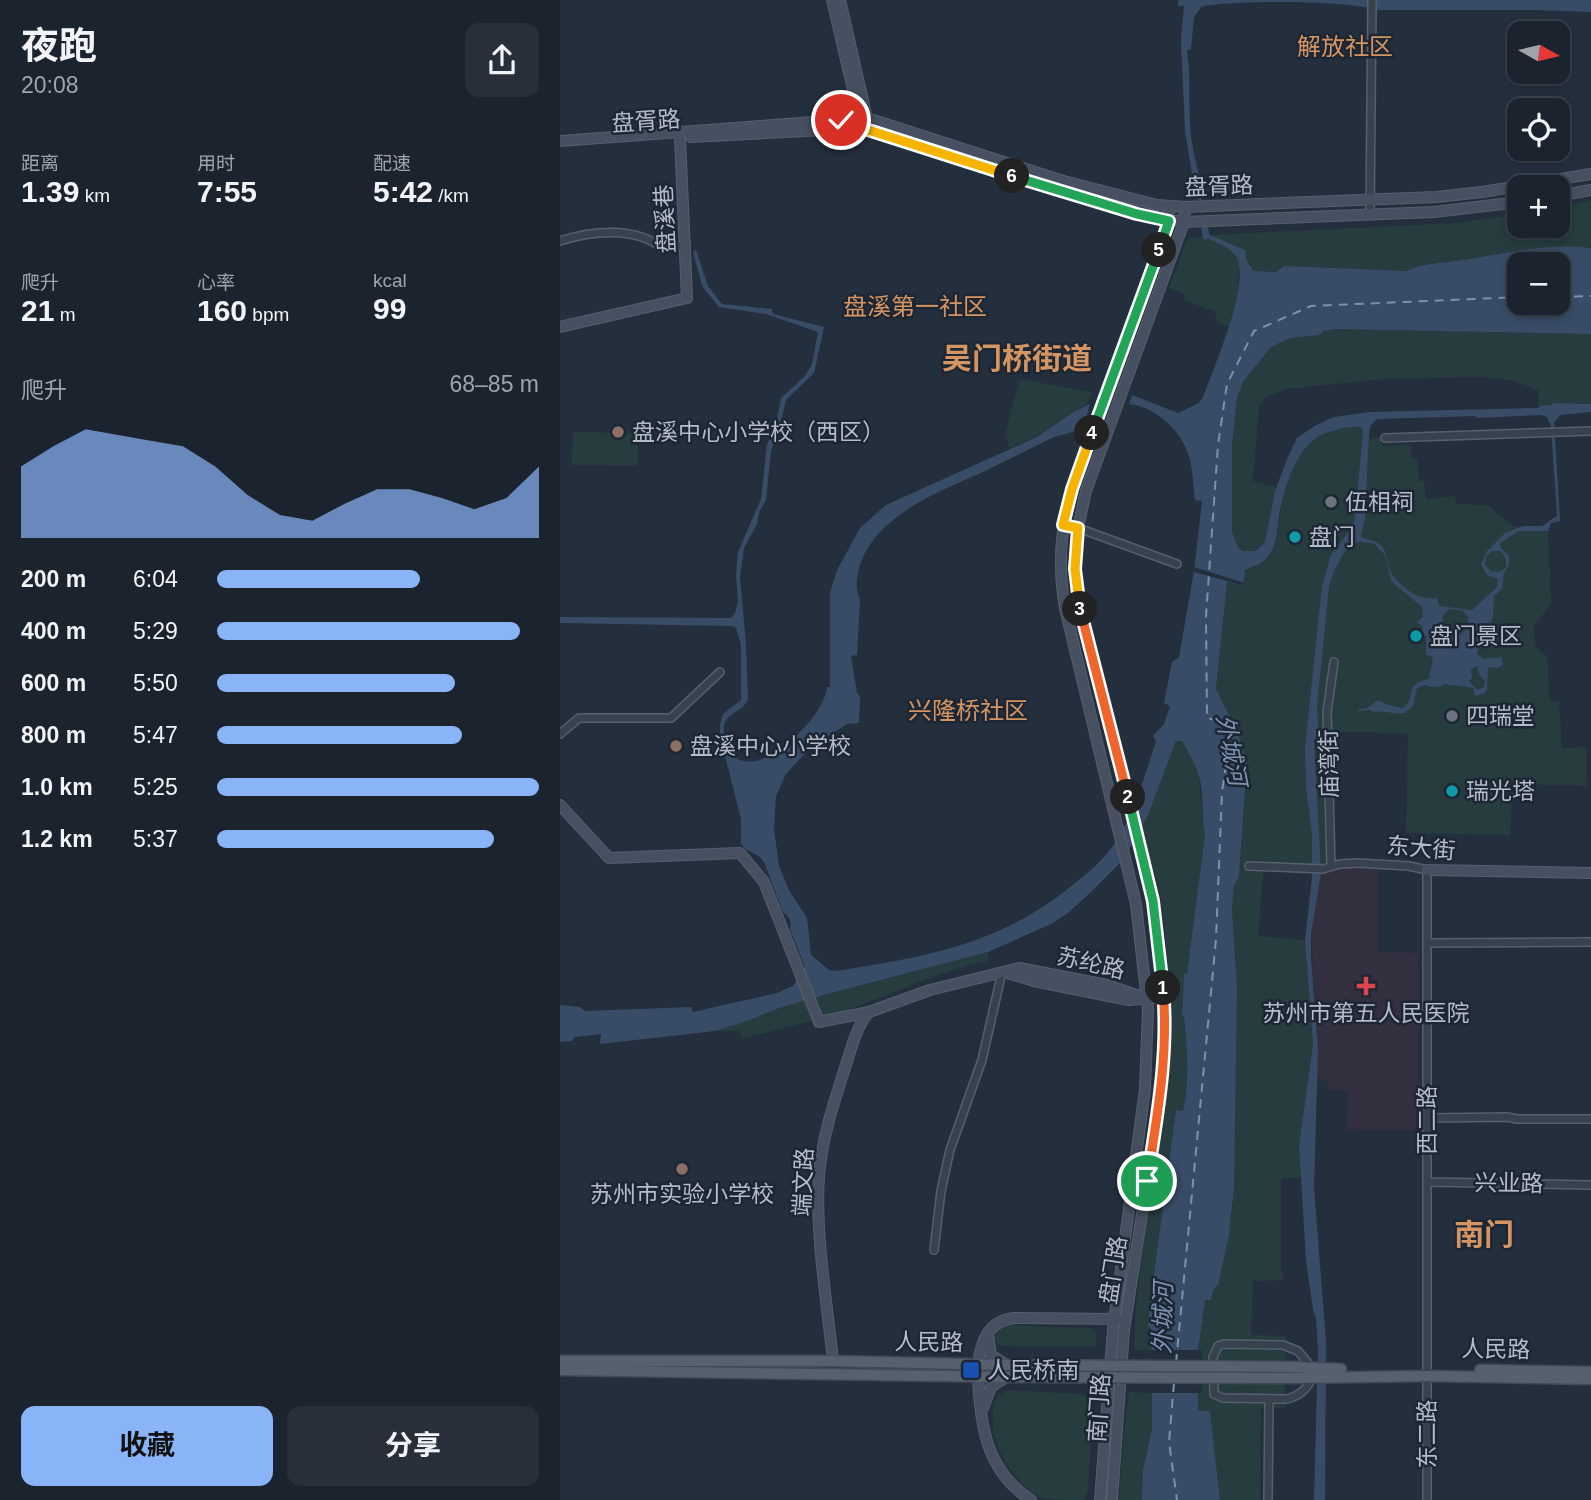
<!DOCTYPE html>
<html lang="zh">
<head>
<meta charset="utf-8">
<style>
	:root { --surface:#1b232e; --page:#282f3a; --text:#f1f3f6; --muted:#a0a4aa; --line:#39404a; --accent:#8ab4f8 }
	body { margin:0; font-family:Arial,"Noto Sans SC",sans-serif; background:var(--page); color:var(--text); height:100vh; display:flex; flex-direction:column; font-size:26px; white-space:nowrap }
	* { box-sizing:border-box; margin:0 }
	p { font-size:23px; color:var(--muted) }
	.icon { flex:none; width:38px; height:38px; fill:none; stroke:currentColor; stroke-width:2; stroke-linecap:round; stroke-linejoin:round }
	.map { position:relative; flex:1; overflow:hidden }
	.details { display:flex; flex-direction:column; background:var(--surface); width:560px }
	.details>* { flex:none }
	.needle { width:46px; rotate:98deg }
	.fabs { position:absolute; left:947px; top:21px; display:grid; gap:14px }
	.fabs a { display:grid; place-items:center; width:63px; height:63px; border-radius:14px; background:var(--surface); box-shadow:0 4px 10px #0003,0 0 0 2px var(--line); font-size:35px }
	.pin { position:absolute; display:grid; place-items:center; width:60px; height:60px; color:#fff; margin:-30px; border:4px solid #fff; border-radius:50%; box-shadow:0 2px 7px #0007 }
	.km { position:absolute; width:35px; height:35px; margin:-18px; border-radius:50%; background:#222; color:#fff; font-size:19px; line-height:35px; text-align:center }
	.round { display:grid; place-items:center; flex:none; width:74px; height:74px; border-radius:14px; background:var(--page) }
	.summary { display:flex; align-items:center; justify-content:space-between; height:119px; padding:0 21px }
	h1 { font-size:38px; font-weight:700; line-height:52px }
	.metrics { display:grid; grid-template-columns:repeat(3,1fr); gap:10px; height:119px; padding:7px 21px }
	.metrics div { display:grid; align-content:center }
	.metrics b { font-size:30px; font-weight:700 }
	.metrics small { font-size:19px; font-weight:400 }
	.metrics p { font-size:19px }
	.chart { height:196px; padding:14px 21px }
	.chart p { display:flex; justify-content:space-between }
	.chart svg { width:100%; height:126px; margin-top:7px; fill:var(--accent); opacity:.7 }
	.button { display:flex; gap:14px; margin-top:auto; padding:14px 21px }
	.button a { flex:1; height:80px; border-radius:14px; background:var(--accent); color:#111; font-size:28px; font-weight:700; line-height:80px; text-align:center }
	.button a+a { background:var(--page); color:var(--text) }
	ul { padding:0 21px; list-style:none; font-size:23px }
	li { display:grid; grid-template-columns:112px 84px 1fr; align-items:center; height:52px }
	li i { height:18px; border-radius:9px; background:var(--accent) }
	main { display:flex; flex:1; min-height:0 }
	.map>svg:first-child { display:block }
</style>
</head>
<body>
<main>
<section class="details">
<div class="summary"><div><h1>夜跑</h1><p>20:08</p></div><a class="round"><svg class="icon" aria-label="share" viewBox="0 0 24 24"><path d="M12 15V3M7 8l5-5 5 5M5 13v7h14v-7"/></svg></a></div>
<div class="metrics">
<div><p>距离</p><b>1.39<small> km</small></b></div>
<div><p>用时</p><b>7:55</b></div>
<div><p>配速</p><b>5:42<small> /km</small></b></div>
</div>
<div class="metrics">
<div><p>爬升</p><b>21<small> m</small></b></div>
<div><p>心率</p><b>160<small> bpm</small></b></div>
<div><p>kcal</p><b>99</b></div>
</div>
<div class="chart"><p><span>爬升</span>68–85 m</p>
<svg viewBox="0 0 160 44" preserveAspectRatio="none"><path d="M0 44V19L10 12L20 6L30 8L40 10L50 12L60 19L70 29L80 36L90 38L100 32L110 27L120 27L130 30L140 34L150 30L160 19V44z"/></svg>
</div>
<ul>
<li><b>200 m</b>6:04<i style="width:63%"></i></li>
<li><b>400 m</b>5:29<i style="width:94%"></i></li>
<li><b>600 m</b>5:50<i style="width:74%"></i></li>
<li><b>800 m</b>5:47<i style="width:76%"></i></li>
<li><b>1.0 km</b>5:25<i style="width:100%"></i></li>
<li><b>1.2 km</b>5:37<i style="width:86%"></i></li>
</ul>
<div class="button"><a>收藏</a><a>分享</a></div>
</section>
<div class="map">
<svg width="1031" height="1500" viewBox="0 0 1031 1500">
	<rect width="100%" height="100%" fill="#242f3e"/>
	<!-- medical -->
	<path fill="#32303f" d="M770 868H819L818 952 858 953 859 1130 786 1131 788 1091 767 1089 768 1080 757 1078 756 1088 758 1049 751 934 759 879 761 873Z"/>
	<!-- green -->
	<path fill="#263c3f" d="M1031 200V248C985 242 941 255 895 261 878 264 862 263 847 271L724 266 716 272 694 271 689 262 678 272V291L669 327 658 322 654 311 624 300 625 294 609 288 627 239 650 235 896 223 938 217H959V226H998V208Z
		M776 329 1031 334V404L993 403V405L979 406 978 390 952 380 921 377 825 379 726 389 705 398 699 407 693 481 716 487 705 542 696 551H684L676 544 671 528 672 444 677 398 683 382 711 347 730 338 759 335 763 331Z
		M460 379 531 392 527 404 515 411 483 433 450 448 445 434Z
		M789 426 801 427 808 438H821L823 446 851 445V458L857 459 859 481H864L866 499 895 496 896 504 928 505C952 527 956 530 988 531L991 604 974 626 975 646 987 657 990 701H999L1002 748 1026 747 1027 786 953 784 950 835 846 833 848 734 769 731V859C756 873 722 865 704 864L698 936 745 940 753 1044 739 1146 741 1178H721V1268L724 1280 693 1281 691 1335 726 1336 725 1408H701L700 1500H660L650 1411 638 1412V1351L645 1299 658 1285 672 1213 677 988 672 909 674 886 679 876 687 769 656 689 667 581C680 573 706 565 712 551 717 540 718 525 720 513 724 491 736 447 758 436 767 431 779 429 789 426Z
		M13 432 78 433V466L12 465Z
		M620 740C646 765 638 802 645 834L627 974 624 975 622 1016 624 1017C627 1048 630 1080 623 1111L616 1110 590 1303 588 1327H590L591 1350H574C575 1259 600 1171 607 1081 612 1022 609 959 601 900 597 875 587 853 581 828L616 741Z
		M428 952V961C382 970 340 991 296 1007 259 1020 220 1029 182 1039L180 1031H155L218 1008 271 993Z
		M444 1325 530 1328 537 1334 536 1347 443 1346 437 1343 434 1338 437 1329Z
		M449 1390 522 1394 533 1401 528 1491 524 1500C512 1500 491 1500 481 1498 449 1481 420 1430 438 1395Z
		M569 1392 591 1393 592 1429 585 1458 582 1500H559L564 1431Z"/>
	<!-- water -->
	<path fill="#394c67" fill-rule="evenodd" d="M618 0H1031V12L974 10H815C791 0 666 0 641 7L634 17 631 49 627 51C632 82 627 113 632 144 635 162 641 179 644 197L641 200 636 199 625 131 621 41 624 6H618Z
		M650 235 685 250 686 260 694 271 716 272 724 266 847 271C862 263 878 264 895 261 941 255 985 242 1031 248V334L776 329 763 331 759 335 730 338 711 347 683 382 677 398 672 444V532L678 547 683 551H696L705 542 715 491 727 459 737 438 756 425 774 417 810 412 979 408V406L992 405V403L1031 404V412L1000 415 994 423 1000 521 991 523 988 531H959L940 543V547L949 556V565L944 573 942 589 934 596 933 617 927 630 919 631V644L917 654 924 659 942 657 943 665 937 668 928 667 927 688 925 693 915 696 913 688 883 684 882 686 871 687 866 685 857 688 853 706 845 713C834 715 825 710 814 712L810 710 799 711 798 709 807 708 818 700 828 705 843 708C857 696 844 683 869 679L873 658 866 654V636H863L862 626 857 622 863 617 862 607 831 581 825 555 815 544C810 543 802 541 797 542 784 545 772 575 769 587L757 707 759 740H754L761 873 751 934V958L758 1049 754 1188 766 1342 765 1500H754L758 1349 756 1317 753 1310 746 1260 739 1146 753 1044 745 940 752 878V833L746 788 745 747 762 586 771 555 792 527 795 518 803 432 801 427C790 425 780 429 769 432 738 441 727 481 720 510 717 524 718 540 711 552 705 563 695 566 685 570L683 586 667 582 656 689 678 734 687 762 679 876 674 886 672 909 677 988 674 1188 669 1235 658 1285 653 1290 651 1300H645L638 1351V1411H650L660 1500H582V1497L583 1470 592 1429 591 1328 588 1327 590 1303 616 1110 623 1111C630 1080 627 1048 624 1017L622 1016 624 974H627L645 834C642 820 643 808 642 794 641 774 632 758 622 741H616L588 815 563 860 531 892 508 913 491 924 428 952 271 993 219 1008 190 1020 155 1031 40 1044 41 1034 15 1037 12 1041 0 1042V1005L20 1007 25 1011 131 1007 133 1012 217 993 233 986 245 967 230 929C232 922 229 916 223 912L204 862 199 856 185 849 181 844V819L160 736V724L163 714 181 700V645L176 628 172 626 0 623V617L171 618 175 613 178 601 176 575 178 552 201 499 207 445 216 424 221 398 245 376 252 364 258 332 206 314 159 307 142 286 133 252 136 250 148 286 162 304 212 309 213 314 264 327 254 373 226 400 219 429 211 451 206 500 199 512 197 524 184 548 180 577 186 645 188 700C183 710 174 711 167 719 158 730 170 753 179 760 184 761 191 762 196 761 221 755 265 714 267 687H270V593L277 570 300 528 326 505 477 437 515 411 530 404C528 411 526 423 520 428 512 434 499 434 490 439 469 449 448 460 427 470 381 491 310 516 298 573 296 583 296 590 300 599L297 655 291 656 297 693 300 696 299 723 287 724 251 747 226 774 216 796 214 829 219 866 229 890 247 918 251 955 269 970 277 971C368 956 441 945 515 883 530 871 546 858 556 841 575 811 585 775 596 741L593 736 604 724 610 706 604 703 612 662 619 657 634 571 642 501 635 500C633 485 633 470 629 456 621 430 596 407 569 404L572 395 618 413 639 403 643 397C653 370 692 280 676 256 670 247 653 241 643 236ZM959 264H998V303H959ZM981 415 987 417 991 426 997 516 982 526H963L945 533 926 552 921 565 927 575 938 579 937 587 912 610 879 606 877 598C872 598 866 599 861 597 853 595 839 584 834 577 820 558 836 545 803 538L801 535 805 518 809 433 811 425 817 419 916 416 917 418ZM932 551H941L946 558V567L939 572 931 571 925 565 926 556ZM889 609 902 610 908 617 907 628 900 635H888L882 627 883 615ZM917 666 919 674 925 681 924 687 917 690 909 681 912 678 911 669Z"/>
	<!-- pier -->
	<path fill="#242f3e" d="M631 566 685 583 684 584V586L631 571Z
		M587 1350H642V1393H587Z"/>
	<g fill="none" stroke-linecap="round" stroke-linejoin="round">
		<!-- canal -->
		<path stroke="#394c67" stroke-width="7" d="M645 230 646 236"/>
		<!-- ferry -->
		<path stroke="#7c92b1" stroke-width="2" stroke-dasharray="9 7" stroke-linecap="butt" d="M998 297 1031 296
			M616 1363 656 939 662 792 672 724 647 718 646 616 658 445 667 384 694 331 751 306 959 297
			M614 1383 609 1442 617 1500"/>
		<!-- street casing -->
		<g stroke="#565f6c" stroke-width="10">
			<path id="street" d="M810 215 812 0
				M0 241C31 231 75 226 102 248L126 245
				M825 438 1031 431
				M503 525 518 528 617 564
				M0 734 19 718H111L160 672
				M689 866 763 869 780 864 798 863 849 866 867 870V1500
				M771 866 767 712 774 662
				M868 943 1031 942
				M867 1118 947 1117 957 1119H1031
				M867 1182 1031 1185
				M374 1250 381 1191 390 1150 422 1060 442 972
				M752 1368 738 1351 723 1345 664 1344 658 1346 653 1357 654 1394 663 1398 727 1399C739 1396 748 1388 752 1377
				M708 1500 709 1400"/>
		</g>
		<!-- secondary casing -->
		<g stroke="#565f6c" stroke-width="12">
			<path id="secondary" d="M272 0 301 124
				M280 0 307 118 305 122
				M131 137 302 128 494 190 593 218 624 222 874 212 959 202
				M0 141 307 118 500 180 597 205 625 207 876 197 922 192 1031 174
				M998 196 1031 190
				M0 327 127 298 120 138
				M0 805 49 858 180 853 204 882 259 1022 309 1012 370 990 459 968 547 985 588 999
				M867 870 1031 873
				M444 972 474 981 569 1000 604 997
				M428 1335 431 1355 445 1364
				M273 1361C267 1302 255 1233 259 1175 262 1139 273 1105 284 1071 290 1053 296 1026 309 1012
				M418 1364C421 1341 428 1321 454 1318L557 1319
				M418 1376C420 1425 426 1471 471 1500
				M423 1408 431 1387 446 1377
				M540 1500 553 1329 585 1089 588 1010 576 904 505 608C498 568 500 528 512 489L603 239 610 207
				M552 1500 564 1330 598 1111 604 1045 602 973 589 881 521 614 516 589V558L518 528 526 491 624 222 625 207"/>
		</g>
		<!-- primary casing -->
		<g stroke="#414a57" stroke-width="13">
			<path id="primary" d="M0 1361H273L448 1365
				M735 1367 781 1369
				M0 1370 450 1377
				M920 1370 1031 1372
				M734 1378 867 1376 1031 1379"/>
		</g>
		<!-- street -->
		<use href="#street" stroke="#38414e" stroke-width="7"/>
		<!-- secondary -->
		<use href="#secondary" stroke="#465061" stroke-width="10"/>
		<!-- primary -->
		<use href="#primary" stroke="#56606e" stroke-width="10"/>
		<!-- primary-bridge casing -->
		<g stroke="#414a57" stroke-width="13" stroke-linecap="butt">
			<path id="primary-bridge" d="M448 1365 735 1367
				M450 1377 734 1378"/>
		</g>
		<!-- primary-bridge -->
		<use href="#primary-bridge" stroke="#56606e" stroke-width="10"/>
	</g>
	<g fill="none" stroke-linecap="round" stroke-linejoin="round">
		<!-- split-1 casing -->
		<g stroke="#fff" stroke-width="14">
			<path id="split-1" d="M587 1181C597 1117 609 1053 603 988"/>
		</g>
		<!-- split-2 casing -->
		<g stroke="#fff" stroke-width="14">
			<path id="split-2" d="M568 797 593 901 603 988"/>
		</g>
		<!-- split-3 casing -->
		<g stroke="#fff" stroke-width="14">
			<path id="split-3" d="M520 609 568 797"/>
		</g>
		<!-- split-4 casing -->
		<g stroke="#fff" stroke-width="14">
			<path id="split-4" d="M520 609 515 569 518 528 503 525 512 489 532 433"/>
		</g>
		<!-- split-5 casing -->
		<g stroke="#fff" stroke-width="14">
			<path id="split-5" d="M532 433 599 250"/>
		</g>
		<!-- split-6 casing -->
		<g stroke="#fff" stroke-width="14">
			<path id="split-6" d="M452 176 577 214 609 221 599 250"/>
		</g>
		<!-- split-7 casing -->
		<g stroke="#fff" stroke-width="14">
			<path id="split-7" d="M281 120 299 119 302 128 452 176"/>
		</g>
		<!-- split-1 -->
		<use href="#split-1" stroke="#f0652b" stroke-width="9"/>
		<!-- split-2 -->
		<use href="#split-2" stroke="#22a559" stroke-width="9"/>
		<!-- split-3 -->
		<use href="#split-3" stroke="#f0652b" stroke-width="9"/>
		<!-- split-4 -->
		<use href="#split-4" stroke="#f5b400" stroke-width="9"/>
		<!-- split-5 -->
		<use href="#split-5" stroke="#22a559" stroke-width="9"/>
		<!-- split-6 -->
		<use href="#split-6" stroke="#22a559" stroke-width="9"/>
		<!-- split-7 -->
		<use href="#split-7" stroke="#f5b400" stroke-width="9"/>
	</g>
	<!-- markers -->
	<g fill="#8d6e63" stroke="#1d2633" stroke-width="2.5">
		<circle cx="58" cy="432" r="7"/>
		<circle cx="116" cy="746" r="7"/>
		<circle cx="122" cy="1169" r="7"/>
	</g>
	<g fill="#6b7280" stroke="#1d2633" stroke-width="2.5">
		<circle cx="771" cy="502" r="7"/>
		<circle cx="892" cy="716" r="7"/>
	</g>
	<g fill="#0f9aa8" stroke="#1d2633" stroke-width="2.5">
		<circle cx="735" cy="537" r="7"/>
		<circle cx="856" cy="636" r="7"/>
		<circle cx="892" cy="791" r="7"/>
	</g>
	<path fill="#e0444e" stroke="#1d2633" stroke-width="2.5" d="M802.5 975.5h7v7h7v7h-7v7h-7v-7h-7v-7h7z"/>
	<rect fill="#1a4fb4" stroke="#1d2633" stroke-width="2.5" x="402" y="1361" width="18" height="18" rx="3.5"/>
	<g text-anchor="middle" stroke-width="5" stroke-linejoin="round" paint-order="stroke">
		<!-- street labels -->
		<g font-size="23" fill="#b4bcc9" stroke="#1d2633">
			<text transform="translate(86 121) rotate(-4)" y="8">盘胥路</text>
			<text transform="translate(659 186) rotate(-2)" y="8">盘胥路</text>
			<text transform="translate(105 219) rotate(-93)" y="8">盘溪巷</text>
			<text transform="translate(769 764) rotate(-91)" y="8">庙湾街</text>
			<text transform="translate(861 848) rotate(5)" y="8">东大街</text>
			<text transform="translate(531 963) rotate(13)" y="8">苏纶路</text>
			<text transform="translate(867 1120) rotate(-90)" y="8">西二路</text>
			<text transform="translate(243 1182) rotate(-87)" y="8">端文路</text>
			<text transform="translate(949 1183) rotate(1)" y="8">兴业路</text>
			<text transform="translate(553 1270) rotate(-81)" y="8">盘门路</text>
			<text transform="translate(369 1342) rotate(1)" y="8">人民路</text>
			<text transform="translate(936 1349) rotate(1)" y="8">人民路</text>
			<text transform="translate(539 1408) rotate(-86)" y="8">南门路</text>
			<text transform="translate(867 1434) rotate(-90)" y="8">东二路</text>
		</g>
		<!-- poi labels -->
		<g font-size="23" fill="#b4bcc9" stroke="#1d2633" text-anchor="start">
			<text x="72" y="440">盘溪中心小学校（西区）</text>
			<text x="785" y="510">伍相祠</text>
			<text x="749" y="545">盘门</text>
			<text x="870" y="644">盘门景区</text>
			<text x="906" y="724">四瑞堂</text>
			<text x="130" y="754">盘溪中心小学校</text>
			<text x="906" y="799">瑞光塔</text>
			<text x="806" y="1021" text-anchor="middle">苏州市第五人民医院</text>
			<text x="122" y="1202" text-anchor="middle">苏州市实验小学校</text>
			<text x="427" y="1378">人民桥南</text>
		</g>
		<!-- neighbourhood labels -->
		<g font-size="24" fill="#d59563" stroke="#1d2633">
			<text x="785" y="55">解放社区</text>
			<text x="355" y="315">盘溪第一社区</text>
			<text x="408" y="719">兴隆桥社区</text>
		</g>
		<!-- water labels -->
		<g font-size="24" font-style="italic" fill="#7c92b1" stroke="#1d2633">
			<text transform="translate(671 750) rotate(79)" y="8">外城河</text>
			<text transform="translate(603 1318) rotate(-89)" y="8">外城河</text>
		</g>
		<!-- district labels -->
		<g font-size="30" font-weight="bold" fill="#d59563" stroke="#1d2633">
			<text x="457" y="369">吴门桥街道</text>
			<text x="924" y="1245">南门</text>
		</g>
	</g>
</svg>
<div class="fabs">
<a><svg class="needle" viewBox="-14 -14 28 28"><path d="M0-13l5 13h-10z" fill="#e53935"/><path d="M0 13l5-13h-10z" fill="#a0a4aa"/></svg></a>
<a><svg class="icon" aria-label="locate" viewBox="0 0 24 24"><circle cx="12" cy="12" r="6"/><path d="M12 2v4M12 18v4M2 12h4M18 12h4"/></svg></a>
<a>+</a>
<a>−</a>
</div>
<div class="pin" style="left:587px;top:1181px;background:#1e9e55"><svg class="icon" aria-label="arrive" viewBox="0 0 24 24"><path d="M6 21V4h12l-3 4 3 4H6"/></svg></div>
<div class="pin" style="left:281px;top:120px;background:#d93025"><svg class="icon" aria-label="check" viewBox="0 0 24 24"><path d="M5 12l5 5 9-10"/></svg></div>
<b class="km" style="left:603px;top:988px">1</b>
<b class="km" style="left:568px;top:797px">2</b>
<b class="km" style="left:520px;top:609px">3</b>
<b class="km" style="left:532px;top:433px">4</b>
<b class="km" style="left:599px;top:250px">5</b>
<b class="km" style="left:452px;top:176px">6</b>
</div>
</main>
</body>
</html>
